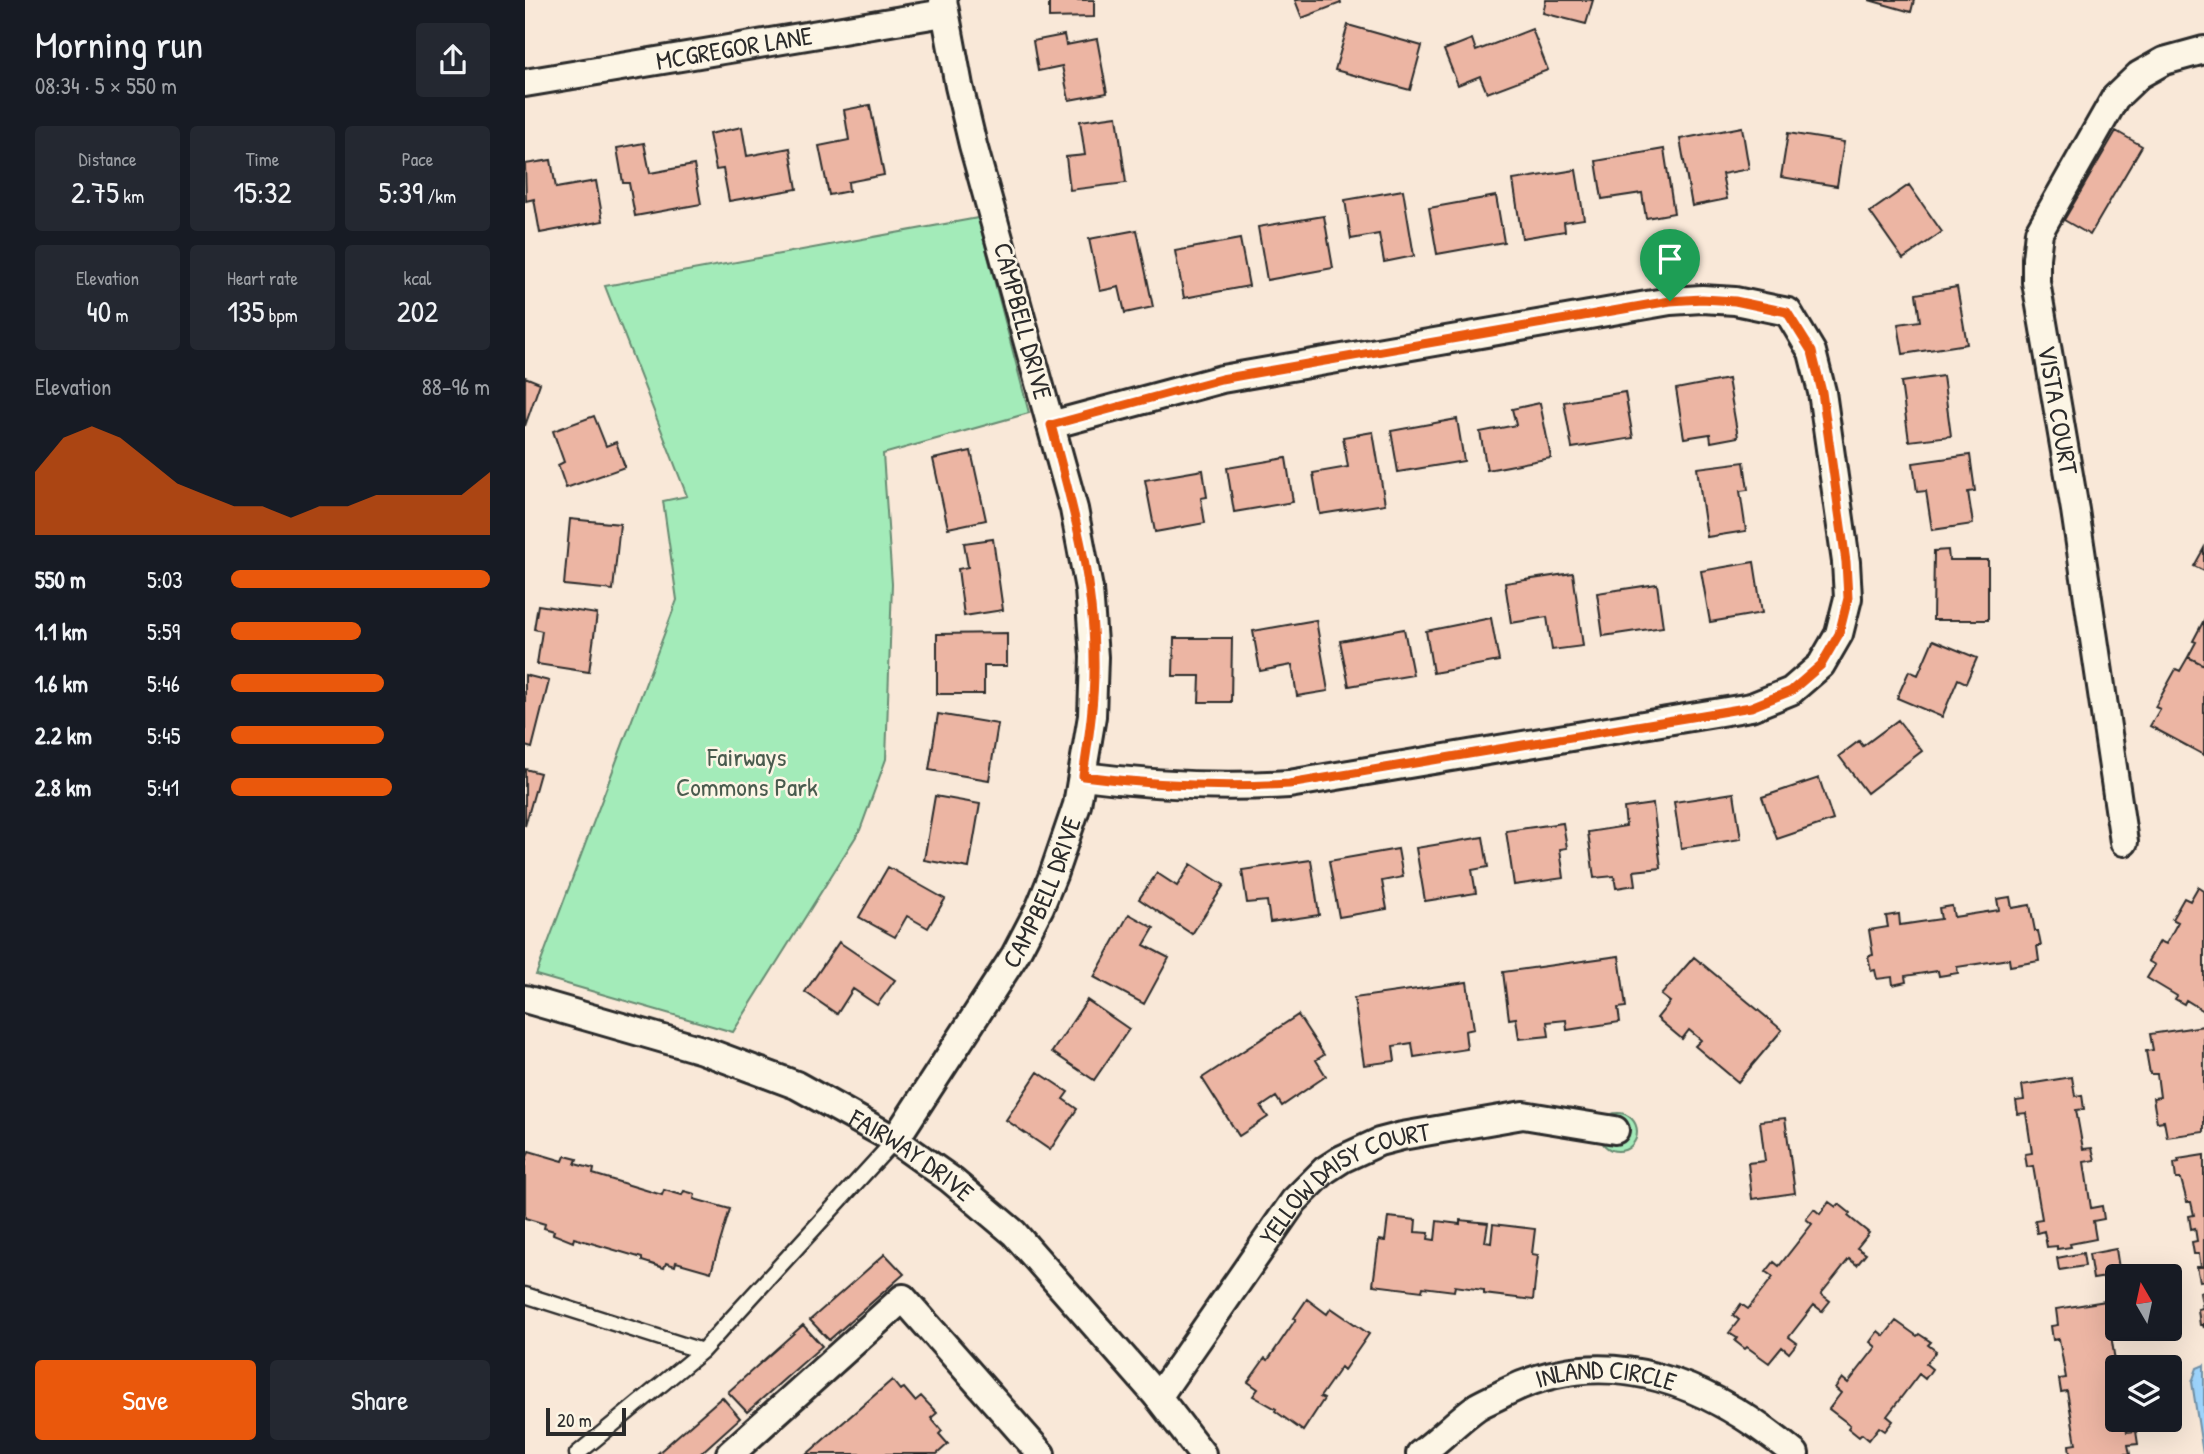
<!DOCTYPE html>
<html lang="en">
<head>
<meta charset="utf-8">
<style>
	:root { --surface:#171b24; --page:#242831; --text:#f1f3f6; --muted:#9ea1a6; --accent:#ea580c }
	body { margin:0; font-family:"Patrick Hand",sans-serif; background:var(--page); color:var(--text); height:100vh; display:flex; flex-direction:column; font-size:26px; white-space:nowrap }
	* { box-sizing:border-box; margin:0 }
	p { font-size:23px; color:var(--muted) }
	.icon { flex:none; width:38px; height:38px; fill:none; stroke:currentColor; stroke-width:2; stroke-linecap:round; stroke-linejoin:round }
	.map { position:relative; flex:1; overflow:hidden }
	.details { display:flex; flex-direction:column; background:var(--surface); width:525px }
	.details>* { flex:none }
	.needle { width:46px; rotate:351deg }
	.controls { position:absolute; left:1580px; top:1264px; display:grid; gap:14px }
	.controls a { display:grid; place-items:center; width:77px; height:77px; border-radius:7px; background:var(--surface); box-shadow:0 7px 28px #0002; font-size:35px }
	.scale { position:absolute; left:21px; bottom:18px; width:80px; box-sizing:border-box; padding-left:7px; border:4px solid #2b2b2b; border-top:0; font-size:19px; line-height:24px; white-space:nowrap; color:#2b2b2b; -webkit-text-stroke:5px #fcf5e5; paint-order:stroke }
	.pin { position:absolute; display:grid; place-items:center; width:60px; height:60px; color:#fff; margin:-72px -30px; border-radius:50% 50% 50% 0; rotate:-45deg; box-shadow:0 0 7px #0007 }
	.pin .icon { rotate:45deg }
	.round { display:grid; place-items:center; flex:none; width:74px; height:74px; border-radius:7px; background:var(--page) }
	.head { display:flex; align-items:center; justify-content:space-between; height:119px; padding:0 35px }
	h1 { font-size:38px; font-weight:600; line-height:52px }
	.metrics { display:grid; grid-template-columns:repeat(3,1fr); gap:10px; height:119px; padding:7px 35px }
	.metrics div { display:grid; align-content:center; border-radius:7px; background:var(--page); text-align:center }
	.metrics b { font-size:30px; font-weight:600 }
	.metrics small { font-size:19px; font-weight:400 }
	.metrics p { font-size:19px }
	.chart { height:196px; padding:14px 35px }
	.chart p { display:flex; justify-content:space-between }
	.chart svg { width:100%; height:126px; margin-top:7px; fill:var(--accent); opacity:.7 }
	.button { display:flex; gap:14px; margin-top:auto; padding:14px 35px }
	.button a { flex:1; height:80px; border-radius:7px; background:var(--accent); color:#fff; font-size:28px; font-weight:600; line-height:80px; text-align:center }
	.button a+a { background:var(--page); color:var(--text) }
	ul { padding:0 35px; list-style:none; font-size:23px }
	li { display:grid; grid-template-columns:112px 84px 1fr; align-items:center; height:52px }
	li i { height:18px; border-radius:9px; background:var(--accent) }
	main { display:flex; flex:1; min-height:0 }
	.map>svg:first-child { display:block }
</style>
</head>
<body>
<main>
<section class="details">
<div class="head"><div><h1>Morning run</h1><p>08:34 · 5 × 550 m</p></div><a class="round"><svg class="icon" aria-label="share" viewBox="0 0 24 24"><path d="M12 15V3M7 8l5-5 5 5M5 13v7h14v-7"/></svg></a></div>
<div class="metrics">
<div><p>Distance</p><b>2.75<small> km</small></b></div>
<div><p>Time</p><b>15:32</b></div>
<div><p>Pace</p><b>5:39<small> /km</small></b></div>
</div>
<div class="metrics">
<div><p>Elevation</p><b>40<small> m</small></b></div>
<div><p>Heart rate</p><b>135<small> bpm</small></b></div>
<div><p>kcal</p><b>202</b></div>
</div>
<div class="chart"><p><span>Elevation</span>88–96 m</p>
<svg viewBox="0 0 160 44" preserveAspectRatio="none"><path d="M0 44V22L10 10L20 6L30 10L40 18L50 26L60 30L70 34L80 34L90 38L100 34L110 34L120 30L130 30L140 30L150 30L160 22V44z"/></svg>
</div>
<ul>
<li><b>550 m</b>5:03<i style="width:100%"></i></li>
<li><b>1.1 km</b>5:59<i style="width:50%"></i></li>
<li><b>1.6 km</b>5:46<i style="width:59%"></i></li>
<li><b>2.2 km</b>5:45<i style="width:59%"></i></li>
<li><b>2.8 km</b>5:41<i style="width:62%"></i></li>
</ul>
<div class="button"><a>Save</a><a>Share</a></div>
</section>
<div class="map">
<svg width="1679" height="1454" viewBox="0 0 1679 1454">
	<rect width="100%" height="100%" fill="#f9e8d8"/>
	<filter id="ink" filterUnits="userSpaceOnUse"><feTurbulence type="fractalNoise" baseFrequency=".0143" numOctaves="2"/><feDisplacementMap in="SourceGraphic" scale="14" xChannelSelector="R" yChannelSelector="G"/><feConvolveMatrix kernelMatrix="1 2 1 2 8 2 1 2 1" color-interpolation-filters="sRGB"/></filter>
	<g filter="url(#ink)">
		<!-- green -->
		<path fill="#a3ebb9" stroke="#678b72" stroke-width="2" d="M453 218 504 413 358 454 367 584 361 759 335 830 208 1032 11 975 152 600 138 501 162 496 80 286Z
			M1074 1132a19 19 0 1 1 38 0a19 19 0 1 1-38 0Z"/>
		<!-- water -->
		<path fill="#9ed5fd" stroke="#7091a9" stroke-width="2" d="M1679 1365V1454H1678L1667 1382 1672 1368Z"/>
		<!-- building -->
		<path fill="#ecb5a3" stroke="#2b2b2b" stroke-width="2" d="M524 0H569V17L524 18Z
			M770 0H815L816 3 777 18Z
			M1021 0H1068L1061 24 1018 13Z
			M1344 0H1389L1386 12Z
			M823 25 897 46 885 90 810 70Z
			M1007 29 1023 70 962 93 955 76 933 85 919 50 947 39 951 51Z
			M539 35 541 45 572 39 582 93 544 100 537 66 513 71 508 41Z
			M345 105 359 175 323 182 324 191 304 195 294 146 324 140 319 110Z
			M592 116 601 183 545 190 541 157 560 155 555 121Z
			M217 127 222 156 265 148 272 189 204 201 198 169 191 170 184 134Z
			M1217 127 1224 169 1197 174 1202 199 1167 206 1155 139Z
			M1591 131 1617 146 1565 235 1539 220Z
			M1263 133 1319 142 1312 186 1256 177Z
			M119 143 125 173 169 165 176 204 110 216 104 183H98L92 148Z
			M1139 149 1149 213 1121 218 1117 193 1077 199 1071 161Z
			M26 160 31 188 71 181 78 221 15 233 9 199 1 201 0 164Z
			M1051 170 1059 219 1039 222 1040 231 997 238 988 180Z
			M1384 185 1417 232 1378 259 1345 212Z
			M878 190 889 256 859 262 854 234 826 239 820 200Z
			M971 196 979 242 912 254 904 208Z
			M799 216 808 268 742 280 733 227Z
			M612 230 628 307 600 313 594 287 575 291 564 239Z
			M715 239 724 286 659 298 650 251Z
			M1432 287 1442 344 1378 354 1373 324 1395 321 1391 294Z
			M1418 376 1426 436 1384 441 1376 382Z
			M0 377 15 383 0 426Z
			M1203 379 1213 437 1186 442 1185 434 1159 438 1151 389Z
			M1100 392 1108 438 1047 448 1039 402Z
			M1015 403 1026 458 962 470 955 432 991 425 987 409Z
			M69 416 81 446 91 442 100 467 41 488 33 465 39 462 28 431Z
			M932 419 939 461 873 472 866 431Z
			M848 432 860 504 795 514 788 473 823 467 818 437Z
			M446 451 461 520 423 528 408 459Z
			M1445 455 1450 491 1443 492 1448 524 1407 530 1401 491 1392 492 1388 463Z
			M761 458 768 502 709 512 702 468Z
			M1219 462 1223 490 1215 491 1221 531 1182 537 1172 468Z
			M678 470 682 497 676 498 680 523 630 532 620 480Z
			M45 519 95 524 88 590 39 585Z
			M468 539 478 610 439 616 433 569 443 567 439 543Z
			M1679 548V571L1669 566Z
			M1423 550 1424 560H1463V620H1408L1409 551Z
			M1229 562 1237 613 1185 622 1176 571Z
			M1048 573 1058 646 1027 650 1022 617 986 623 980 583Z
			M1132 584 1138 627 1078 636 1072 593Z
			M13 605 72 614 64 672 12 664 17 631 9 629Z
			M966 618 974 661 908 673 901 631Z
			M791 620 803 691 772 696 767 665 735 671 728 631Z
			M1679 620V665L1663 657 1671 642 1668 641Z
			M879 629 888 675 824 686 815 641Z
			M482 633V666H459V694H412V634Z
			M649 638H707L706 702H674L675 676H648Z
			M1408 640 1452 658 1441 683 1433 679 1417 717 1372 698 1384 671 1393 675Z
			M1663 657 1679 665V755L1625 726 1635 709 1630 707 1651 669 1655 671Z
			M0 675 24 681 7 748 0 746Z
			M413 714 473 724 464 780 404 770Z
			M1373 720 1397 751 1342 793 1314 756 1334 741 1338 746Z
			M0 769 15 773 0 826Z
			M1294 778 1308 820 1252 839 1237 797Z
			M1209 793 1216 839 1156 848 1149 802Z
			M410 796 455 804 444 868 399 860Z
			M1128 804 1136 868 1109 871 1111 885 1091 888 1089 876 1069 878 1063 832 1101 826 1099 808Z
			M1038 823 1042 848 1035 849 1039 878 989 885 981 831Z
			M958 837 963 867 947 870 951 893 900 901 891 848Z
			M873 849 878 877 857 881 862 909 814 917 804 861Z
			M786 860 794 915 745 922 742 901 722 903 717 870Z
			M666 864 699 885 667 934 614 899 632 873 652 886Z
			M363 867 420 899 403 928 382 916 370 937 334 917Z
			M1673 887 1679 891V1011L1661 1000 1659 1004 1650 999 1652 996 1622 978 1630 965 1623 961 1635 941 1641 944 1653 922 1647 919 1659 898 1665 901Z
			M1485 897 1487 908 1505 905 1510 931H1513L1516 946H1512L1514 961 1485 966 1484 959 1432 967 1433 973 1414 976 1413 971 1380 976 1381 982 1368 985 1367 977 1352 979 1350 970 1346 971 1343 956 1348 955 1344 930 1363 927 1361 916 1374 914 1375 925 1416 919 1414 908 1427 906 1429 917 1474 910 1472 899Z
			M604 914 629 928 619 945 644 958 619 1004 569 977Z
			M314 942 370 980 352 1005 328 989 312 1014 280 992Z
			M1094 956 1101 1007 1093 1008 1095 1022 1042 1030 1041 1020 1022 1022 1024 1036 994 1039 991 1018 984 1019 978 972Z
			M1169 957 1257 1030 1213 1082 1170 1046 1176 1040 1164 1030 1157 1039 1132 1018 1145 1002 1136 995Z
			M942 982 949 1029 940 1031 942 1049 889 1057 887 1043 868 1046 870 1061 839 1065 829 998Z
			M562 1000 604 1029 569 1080 527 1052Z
			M773 1015 799 1055 791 1060 801 1076 757 1106 751 1097 736 1107 743 1117 714 1136 677 1078Z
			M1679 1026V1132L1642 1137 1639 1121 1632 1122 1628 1098 1635 1097 1632 1074H1625L1621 1051 1628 1050 1625 1034Z
			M513 1072 543 1092 538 1099 552 1109 525 1150 481 1120Z
			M1547 1077 1550 1096 1557 1095 1559 1109 1551 1110 1558 1149 1567 1148 1570 1160 1559 1162 1566 1208 1577 1206 1579 1219 1568 1221 1571 1239 1545 1244 1546 1247 1532 1249V1246L1522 1247 1519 1231 1512 1233 1510 1220 1517 1219 1508 1166 1502 1167 1500 1154 1507 1153 1501 1113 1493 1114 1491 1101 1499 1100 1497 1085Z
			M1260 1118 1270 1193 1227 1199 1223 1163 1240 1161 1235 1121Z
			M4 1151 38 1161 40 1156 52 1159 50 1164 69 1169 68 1174 137 1195 139 1190 157 1195 159 1191 170 1194 169 1199 205 1209 186 1272 151 1262 150 1266 141 1263 139 1268 117 1261V1258L49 1238 48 1242 28 1234 29 1231 19 1228 20 1224 0 1218V1163Z
			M1679 1155V1283V1280L1675 1281 1672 1267H1676L1674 1254H1669L1667 1242 1672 1241 1670 1228 1666 1229 1664 1216 1669 1215 1666 1202H1662L1656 1179H1651L1649 1163 1654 1162 1653 1159Z
			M1304 1202 1311 1207 1314 1204 1325 1213 1323 1216 1344 1233 1332 1248 1341 1254 1332 1265 1324 1259 1296 1294 1305 1301 1297 1311 1289 1305 1264 1337 1272 1343 1264 1353 1257 1347 1244 1363 1222 1347 1220 1349 1210 1341 1212 1338 1204 1333 1214 1320 1208 1315 1216 1304 1223 1309 1248 1277 1241 1272 1249 1262 1254 1266 1287 1224 1281 1219 1289 1209 1295 1214Z
			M863 1217 891 1220 890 1232 904 1233 903 1239 910 1240 912 1221 935 1224V1220L963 1223 960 1242 966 1243 968 1224 1010 1229 1007 1254 1013 1255 1008 1300 959 1294V1290L930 1286 929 1291 898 1287 897 1291 848 1285 854 1240 860 1241Z
			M1591 1249 1595 1275 1568 1279 1564 1254Z
			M1558 1253 1560 1266 1534 1270 1532 1258Z
			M360 1254 379 1274 304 1340 285 1320Z
			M1679 1292V1328L1678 1325H1675L1673 1309 1678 1308 1675 1293Z
			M782 1299 802 1314 806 1308 844 1334 819 1370 816 1367 795 1397 799 1399 778 1431 750 1411 751 1409 728 1396 733 1389 723 1382 740 1358 743 1360 771 1319 769 1318Z
			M1581 1301 1585 1321 1592 1320V1328H1596L1597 1333 1586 1335 1592 1374V1419H1600L1602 1432 1611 1431 1613 1444 1603 1445 1605 1454H1545L1544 1445 1551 1444 1542 1391 1536 1392 1534 1379 1541 1378 1534 1339 1528 1340 1526 1326 1533 1325 1531 1309Z
			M1371 1321 1392 1336 1394 1334 1406 1342 1403 1345 1411 1351 1401 1364 1407 1369 1400 1379 1394 1374 1362 1416 1368 1421 1360 1431 1354 1427 1344 1440 1337 1434 1334 1437 1323 1428 1325 1425 1304 1409 1316 1393 1310 1388 1317 1378 1323 1383 1351 1347 1345 1342 1353 1331 1359 1336Z
			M278 1325 297 1346 222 1412 203 1392Z
			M367 1380 375 1390 379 1388 390 1401 396 1396 412 1413 406 1418 417 1431 414 1434 423 1444 412 1454H282Z
			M197 1397 215 1418 175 1454H132Z"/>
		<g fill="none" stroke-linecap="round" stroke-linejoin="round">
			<!-- lane casing -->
			<g stroke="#2b2b2b" stroke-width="19">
				<path id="lane" d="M0 1295 177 1351
					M52 1454 177 1351 370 1140"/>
			</g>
			<!-- street casing -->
			<g stroke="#2b2b2b" stroke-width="32">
				<g id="street">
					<path id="s1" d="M0 83 419 13"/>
					<path d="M526 425 697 379 1145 301 1177 299 1210 301 1263 312 1287 352 1297 392 1321 562 1323 598 1314 634 1296 665 1266 691 1226 707 764 784C695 788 627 785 558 776"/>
					<path d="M1599 842 1550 510 1511 282V258L1514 232 1590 98 1614 75 1639 61 1679 50"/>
					<path id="s2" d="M0 999 177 1050 271 1085 370 1140 425 1179 489 1233 633 1397 677 1454"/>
					<path id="s3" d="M370 1140 490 955 515 907 528 875 552 805 567 716 569 657 564 589 549 509 448 145 434 86 418 0"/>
					<path id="s4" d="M633 1397 769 1201 800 1170 817 1159 854 1142 877 1136 998 1115 1090 1130"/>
					<path d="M205 1454 378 1298 516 1454"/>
					<path id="s5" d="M895 1454C915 1439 933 1420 953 1406 962 1401 972 1397 981 1392 1085 1340 1187 1385 1270 1454"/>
				</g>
			</g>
			<!-- lane -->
			<use href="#lane" stroke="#fcf5e5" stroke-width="14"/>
			<!-- street -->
			<use href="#street" stroke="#fcf5e5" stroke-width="26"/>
		</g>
	</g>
	<g fill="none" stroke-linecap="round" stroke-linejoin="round" filter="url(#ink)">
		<!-- route casing -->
		<g stroke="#fff" stroke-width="14">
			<path id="route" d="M1177 299 1210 301 1262 312 1287 352 1297 392 1321 562 1323 598 1314 634 1296 665 1266 691 1226 707 764 784C694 788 627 785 558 776 564 737 570 698 569 658 569 578 546 501 526 425L696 379 1145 301Z"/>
		</g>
		<!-- route -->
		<use href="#route" stroke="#ea580c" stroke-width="9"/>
	</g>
	<g text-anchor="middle" stroke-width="5" stroke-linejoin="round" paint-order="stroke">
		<!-- street labels -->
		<g font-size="26" fill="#2b2b2b" stroke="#fcf5e5">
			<text dy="9" stroke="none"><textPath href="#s1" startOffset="212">MCGREGOR LANE</textPath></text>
			<text transform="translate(498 321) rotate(75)" y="9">CAMPBELL DRIVE</text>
			<text transform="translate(1533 410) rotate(80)" y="9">VISTA COURT</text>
			<text dy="9" stroke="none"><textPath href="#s3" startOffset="289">CAMPBELL DRIVE</textPath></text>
			<text dy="9" stroke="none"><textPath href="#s2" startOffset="420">FAIRWAY DRIVE</textPath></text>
			<text dy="9" stroke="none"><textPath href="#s4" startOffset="292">YELLOW DAISY COURT</textPath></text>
			<text dy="9" stroke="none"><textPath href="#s5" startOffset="210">INLAND CIRCLE</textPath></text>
		</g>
		<!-- park labels -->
		<g font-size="26" fill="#495b4e" stroke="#fcf5e5">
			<text x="222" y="766">Fairways<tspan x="222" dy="30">Commons Park</tspan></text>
		</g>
	</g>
</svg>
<div class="controls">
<a><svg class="needle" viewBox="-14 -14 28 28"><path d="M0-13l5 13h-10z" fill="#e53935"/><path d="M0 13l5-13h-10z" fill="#9ea1a6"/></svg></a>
<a><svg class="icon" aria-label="layers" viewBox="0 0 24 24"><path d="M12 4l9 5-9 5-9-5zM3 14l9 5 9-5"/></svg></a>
</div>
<div class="scale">20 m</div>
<div class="pin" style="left:1145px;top:301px;background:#1e9e55"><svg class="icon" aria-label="arrive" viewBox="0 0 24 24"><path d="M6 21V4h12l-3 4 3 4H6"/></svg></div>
</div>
</main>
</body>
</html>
